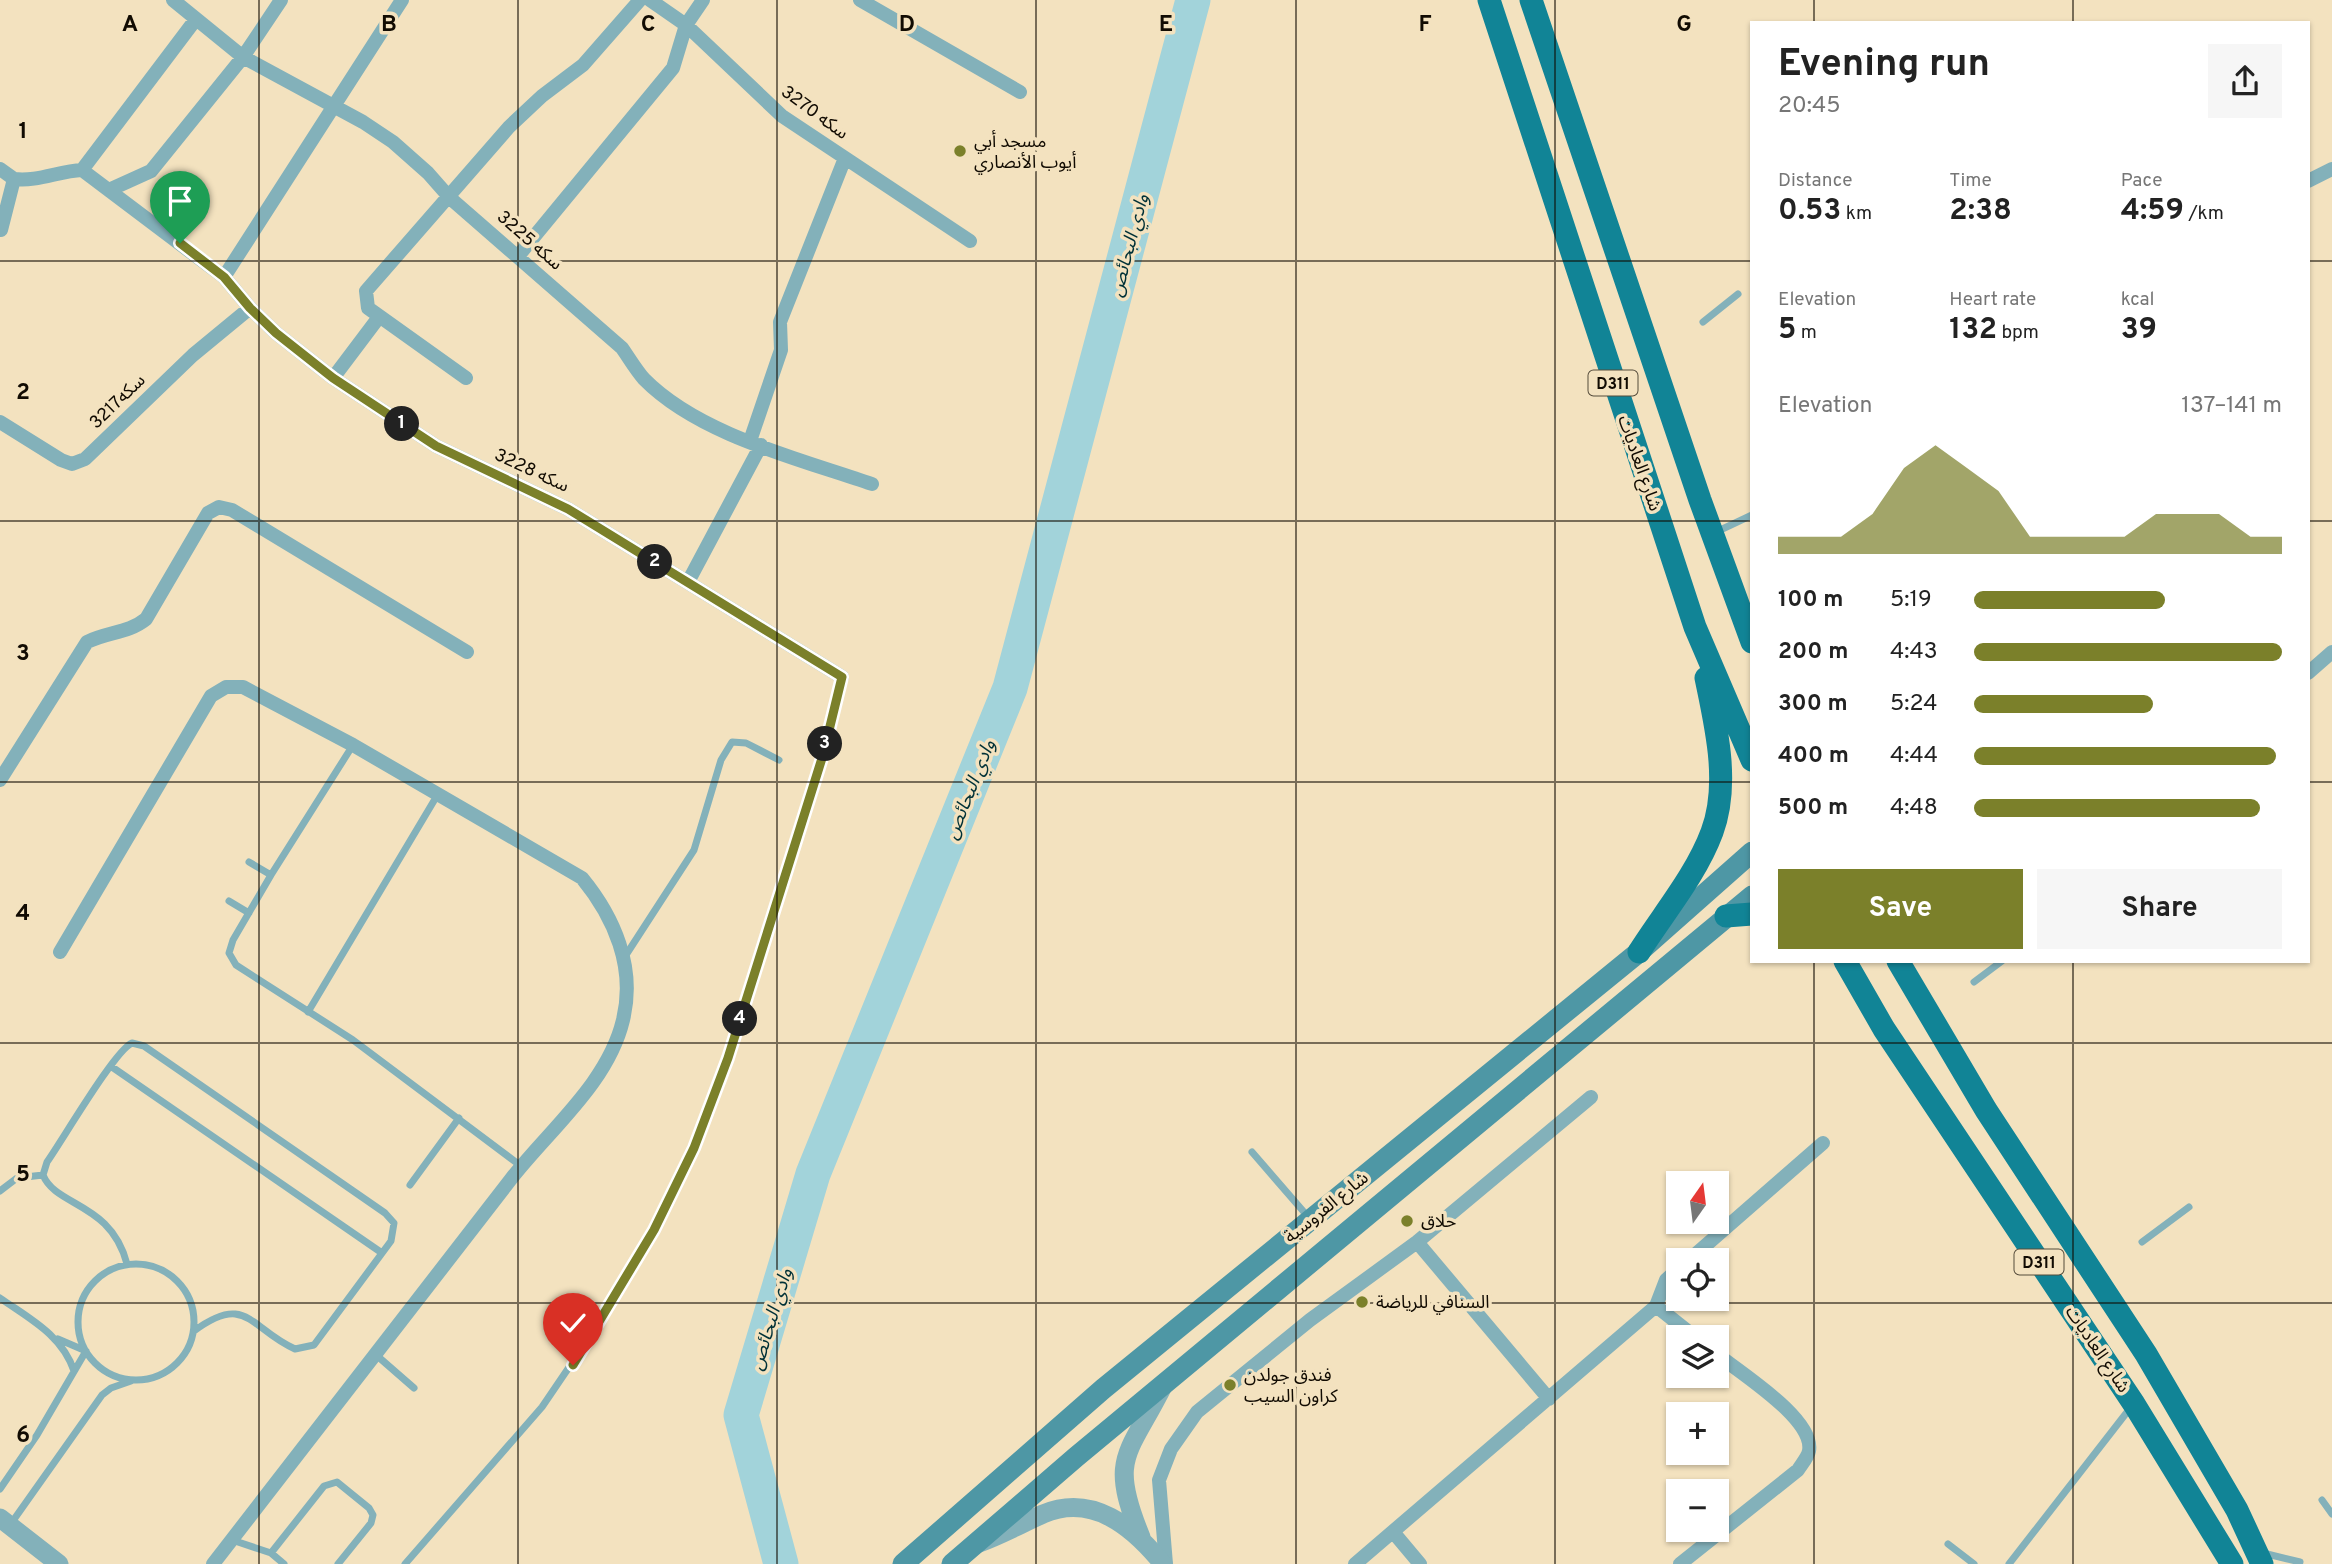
<!DOCTYPE html>
<html lang="en">
<head>
<meta charset="utf-8">
<style>
	:root { --surface:#fff; --page:#f6f6f6; --text:#222; --muted:#767676; --accent:#7b802a }
	body { margin:0; font-family:Overpass,"Noto Sans Arabic",sans-serif; background:var(--page); color:var(--text); height:100vh; display:flex; flex-direction:column; font-size:26px; white-space:nowrap }
	* { box-sizing:border-box; margin:0 }
	p { font-size:23px; color:var(--muted) }
	.icon { flex:none; width:38px; height:38px; fill:none; stroke:currentColor; stroke-width:2; stroke-linecap:round; stroke-linejoin:round }
	.map { position:relative; flex:1; overflow:hidden }
	.details { position:absolute; left:1750px; top:21px; width:560px; height:942px; display:flex; flex-direction:column; background:var(--surface); border-radius:0px; box-shadow:0 2px 5px #0004 }
	.details>* { flex:none }
	.needle { width:46px; rotate:14deg }
	.tools { position:absolute; left:1666px; top:1171px; display:grid; gap:14px }
	.tools a { display:grid; place-items:center; width:63px; height:63px; border-radius:0px; background:var(--surface); box-shadow:0 2px 5px #0004; font-size:35px }
	.pin { position:absolute; display:grid; place-items:center; width:60px; height:60px; color:#fff; margin:-72px -30px; border-radius:50% 50% 50% 0; rotate:-45deg; box-shadow:0 0 7px #0007 }
	.pin .icon { rotate:45deg }
	.km { position:absolute; width:35px; height:35px; margin:-18px; border-radius:50%; background:#222; color:#fff; font-size:19px; line-height:35px; text-align:center }
	.round { display:grid; place-items:center; flex:none; width:74px; height:74px; border-radius:0px; background:var(--page) }
	.summary { display:flex; align-items:center; justify-content:space-between; height:119px; padding:0 28px }
	h1 { font-size:38px; font-weight:700; line-height:52px }
	.metrics { display:grid; grid-template-columns:repeat(3,1fr); gap:10px; height:119px; padding:7px 28px }
	.metrics div { display:grid; align-content:center }
	.metrics b { font-size:30px; font-weight:700 }
	.metrics small { font-size:19px; font-weight:400 }
	.metrics p { font-size:19px }
	.chart { height:196px; padding:14px 28px }
	.chart p { display:flex; justify-content:space-between }
	.chart svg { width:100%; height:126px; margin-top:7px; fill:var(--accent); opacity:.7 }
	.primary-button { display:flex; gap:14px; margin-top:auto; padding:14px 28px }
	.primary-button a { flex:1; height:80px; border-radius:0px; background:var(--accent); color:#fff; font-size:28px; font-weight:700; line-height:80px; text-align:center }
	.primary-button a+a { background:var(--page); color:var(--text) }
	ul { padding:0 28px; list-style:none; font-size:23px }
	li { display:grid; grid-template-columns:112px 84px 1fr; align-items:center; height:52px }
	li i { height:18px; border-radius:9px; background:var(--accent) }
	.map>svg:first-child { display:block }
</style>
</head>
<body>
<div class="map">
<svg width="2332" height="1564" viewBox="0 0 2332 1564">
	<rect width="100%" height="100%" fill="#f3e2bf"/>
	<g fill="none" stroke-linecap="round" stroke-linejoin="round">
		<!-- river -->
		<path stroke="#a2d3da" stroke-width="35" d="M781 1564 741 1415 813 1174 1010 688 1193 0"/>
		<!-- service -->
		<path stroke="#83b1ba" stroke-width="7" d="M1703 322 1738 294
			M1716 532 1752 515
			M353 745 271 875 233 940 229 953 236 965 353 1040 521 1166
			M249 862 271 875
			M229 901 249 913
			M624 958 694 850 721 760 732 742 746 743 779 760
			M1974 982 2002 961
			M308 1012 438 794
			M112 1067 382 1253
			M1252 1152 1310 1219
			M410 1185 459 1118
			M0 1191 17 1178 43 1175
			M2142 1242 2189 1207
			M78 1322a58 58 0 1 1 116 0a58 58 0 1 1-116 0Z
			M127 1264C111 1202 56 1207 43 1175L47 1162C62 1141 115 1050 132 1043L144 1046 385 1213 394 1223 391 1241 314 1345 295 1349C250 1329 247 1292 194 1331
			M0 1298C30 1319 62 1335 74 1371
			M375 1354 414 1388
			M0 1489 37 1435 86 1351 58 1339
			M2322 1500 2332 1514
			M10 1525 102 1395 111 1388 131 1381
			M232 1540 271 1553 284 1564
			M1948 1544 1974 1564
			M271 1553 324 1486 337 1482 369 1508 373 1515 371 1523 338 1564
			M2263 1553 2300 1562
			M405 1564 542 1407 614 1301 654 1230 694 1148 728 1058 823 755 842 677
			M2009 1564 2131 1407"/>
		<!-- minor -->
		<path stroke="#83b1ba" stroke-width="14" d="M173 0 243 57 363 122 393 142 428 173 450 198 622 348C629 358 636 370 644 379 699 435 800 459 872 484
			M650 0 686 25 782 116 970 241
			M860 0 1020 92
			M0 169 14 179
			M82 170 196 19
			M2308 181 2332 169
			M109 190 151 171 243 57 281 0
			M1 230 14 179C37 182 59 171 82 170L224 277 250 308 276 333 333 378 436 446 568 509 842 677
			M519 255 673 68 686 25 703 0
			M224 277 402 0
			M333 378 379 317
			M466 378 368 308 366 291 509 127 542 96 583 65 640 0
			M0 422 61 460 72 464 85 459 193 355 250 308
			M750 441 781 350 780 322 845 158
			M688 582 761 445
			M2308 673 2332 652
			M0 780 87 642C107 632 129 633 146 619L208 513 219 507 232 510 467 652
			M60 952 211 696 226 687H243L353 745 582 878C614 917 636 967 623 1020 608 1083 550 1129 511 1179 412 1307 312 1435 213 1564
			M1417 1242 1549 1399
			M1689 1260 1823 1143
			M1656 1306 1695 1337
			M1394 1533 1420 1564
			M1166 1564 1159 1480 1171 1449 1197 1412 1310 1320 1417 1242 1591 1097
			M1355 1564 1656 1306 1666 1280 1678 1269
			M1680 1564 1798 1470C1801 1465 1808 1457 1809 1451 1815 1419 1740 1373 1717 1354"/>
		<!-- tertiary -->
		<path stroke="#83b1ba" stroke-width="19" d="M0 1518 59 1564
			M1141 1537C1108 1457 1128 1456 1163 1386
			M979 1543C1001 1535 1021 1524 1043 1514 1093 1493 1133 1527 1163 1564"/>
		<!-- secondary -->
		<path stroke="#4e97a5" stroke-width="21" d="M903 1564 1103 1389 1639 952 1752 852
			M952 1564 1076 1457 1752 896"/>
		<!-- primary -->
		<path stroke="#118496" stroke-width="23" d="M1489 0 1695 627 1752 760
			M1531 0 1700 500 1752 642
			M1726 916 1752 914
			M1639 952C1663 914 1696 875 1712 832 1730 784 1716 726 1706 678
			M1845 961 1884 1029 2134 1404 2232 1564
			M1898 961 1986 1110 2146 1354 2237 1510 2262 1564"/>
	</g>
	<g fill="none" stroke-linecap="round" stroke-linejoin="round">
		<!-- route casing -->
		<g stroke="#fff" stroke-width="14">
			<path id="route" d="M180 243 224 277 250 308 276 333 333 378 436 446 568 509 842 677 823 755 728 1058 694 1148 654 1230 573 1365"/>
		</g>
		<!-- route -->
		<use href="#route" stroke="#7b802a" stroke-width="9"/>
	</g>
	<!-- grid -->
	<path fill="none" stroke="#110b02" stroke-width="2" stroke-opacity="0.55" d="M259 0V1564M518 0V1564M777 0V1564M1036 0V1564M1296 0V1564M1555 0V1564M1814 0V23M2073 0V23M0 261H1752M2308 261H2332M0 521H1752M2308 521H2332M0 782H1752M2308 782H2332M1814 961V1564M2073 961V1564M0 1043H2332M0 1303H2332"/>
	<!-- markers -->
	<g fill="#7b802a" stroke="#f3e2bf" stroke-width="2.5">
		<circle cx="960" cy="151" r="7"/>
		<circle cx="1407" cy="1221" r="7"/>
		<circle cx="1362" cy="1302" r="7"/>
		<circle cx="1230" cy="1385" r="7"/>
	</g>
	<g text-anchor="middle" stroke-width="7" stroke-linejoin="round" paint-order="stroke">
		<!-- shield labels -->
		<g fill="#f3e2bf" stroke="#554c3b" stroke-width="2">
			<rect x="1588.5" y="370.5" width="49" height="25" rx="5"/>
			<rect x="2014.5" y="1249.5" width="49" height="25" rx="5"/>
		</g>
		<g font-size="16" font-weight="bold" fill="#110b02">
			<text x="1613" y="389">D311</text>
			<text x="2039" y="1268">D311</text>
		</g>
		<!-- street labels -->
		<g font-size="18" fill="#110b02" stroke="#f3e2bf">
			<text transform="translate(815 112) rotate(36)" y="6">سكه 3270</text>
			<text transform="translate(530 240) rotate(41)" y="6">سكه 3225</text>
			<text transform="translate(117 401) rotate(-44)" y="6">سكه3217</text>
			<text transform="translate(1640 463) rotate(71)" y="6">شارع العاديات</text>
			<text transform="translate(532 470) rotate(25)" y="6">سكه 3228</text>
			<text transform="translate(1326 1207) rotate(-39)" y="6">شارع الفروسية</text>
			<text transform="translate(2098 1349) rotate(56)" y="6">شارع العاديات</text>
		</g>
		<!-- poi labels -->
		<g font-size="18" fill="#110b02" stroke="#f3e2bf" text-anchor="start">
			<text x="974" y="147">مسجد أبي<tspan x="974" dy="21">أيوب الأنصاري</tspan></text>
			<text x="1421" y="1227">حلاق</text>
			<text x="1376" y="1308">السنافي للرياضة</text>
			<text x="1244" y="1381">فندق جولدن<tspan x="1244" dy="21">كراون السيب</tspan></text>
		</g>
		<!-- water labels -->
		<g font-size="19" font-style="italic" fill="#003137" stroke="#f3e2bf">
			<text transform="translate(1128 245) rotate(-75)" y="7">وادي البحائص</text>
			<text transform="translate(969 789) rotate(-68)" y="7">وادي البحائص</text>
			<text transform="translate(770 1319) rotate(-73)" y="7">وادي البحائص</text>
		</g>
	</g>
	<g font-size="23" text-anchor="middle" font-weight="bold" fill="#110b02" stroke="#f3e2bf" stroke-width="7" stroke-linejoin="round" paint-order="stroke">
		<text x="130" y="31">A</text>
		<text x="389" y="31">B</text>
		<text x="648" y="31">C</text>
		<text x="907" y="31">D</text>
		<text x="1166" y="31">E</text>
		<text x="1425" y="31">F</text>
		<text x="1684" y="31">G</text>
		<text x="23" y="138">1</text>
		<text x="23" y="399">2</text>
		<text x="23" y="660">3</text>
		<text x="23" y="920">4</text>
		<text x="23" y="1181">5</text>
		<text x="23" y="1442">6</text>
	</g>
</svg>
<div class="tools">
<a><svg class="needle" viewBox="-14 -14 28 28"><path d="M0-13l5 13h-10z" fill="#e53935"/><path d="M0 13l5-13h-10z" fill="#767676"/></svg></a>
<a><svg class="icon" aria-label="locate" viewBox="0 0 24 24"><circle cx="12" cy="12" r="6"/><path d="M12 2v4M12 18v4M2 12h4M18 12h4"/></svg></a>
<a><svg class="icon" aria-label="layers" viewBox="0 0 24 24"><path d="M12 4l9 5-9 5-9-5zM3 14l9 5 9-5"/></svg></a>
<a>+</a>
<a>−</a>
</div>
<div class="pin" style="left:180px;top:243px;background:#1e9e55"><svg class="icon" aria-label="arrive" viewBox="0 0 24 24"><path d="M6 21V4h12l-3 4 3 4H6"/></svg></div>
<div class="pin" style="left:573px;top:1365px;background:#d93025"><svg class="icon" aria-label="check" viewBox="0 0 24 24"><path d="M5 12l5 5 9-10"/></svg></div>
<b class="km" style="left:402px;top:424px">1</b>
<b class="km" style="left:655px;top:562px">2</b>
<b class="km" style="left:825px;top:744px">3</b>
<b class="km" style="left:740px;top:1019px">4</b>
<section class="details">
<div class="summary"><div><h1>Evening run</h1><p>20:45</p></div><a class="round"><svg class="icon" aria-label="share" viewBox="0 0 24 24"><path d="M12 15V3M7 8l5-5 5 5M5 13v7h14v-7"/></svg></a></div>
<div class="metrics">
<div><p>Distance</p><b>0.53<small> km</small></b></div>
<div><p>Time</p><b>2:38</b></div>
<div><p>Pace</p><b>4:59<small> /km</small></b></div>
</div>
<div class="metrics">
<div><p>Elevation</p><b>5<small> m</small></b></div>
<div><p>Heart rate</p><b>132<small> bpm</small></b></div>
<div><p>kcal</p><b>39</b></div>
</div>
<div class="chart"><p><span>Elevation</span>137–141 m</p>
<svg viewBox="0 0 160 44" preserveAspectRatio="none"><path d="M0 44V38L10 38L20 38L30 30L40 14L50 6L60 14L70 22L80 38L90 38L100 38L110 38L120 30L130 30L140 30L150 38L160 38V44z"/></svg>
</div>
<ul>
<li><b>100 m</b>5:19<i style="width:62%"></i></li>
<li><b>200 m</b>4:43<i style="width:100%"></i></li>
<li><b>300 m</b>5:24<i style="width:58%"></i></li>
<li><b>400 m</b>4:44<i style="width:98%"></i></li>
<li><b>500 m</b>4:48<i style="width:93%"></i></li>
</ul>
<div class="primary-button"><a>Save</a><a>Share</a></div>
</section>
</div>
</body>
</html>
